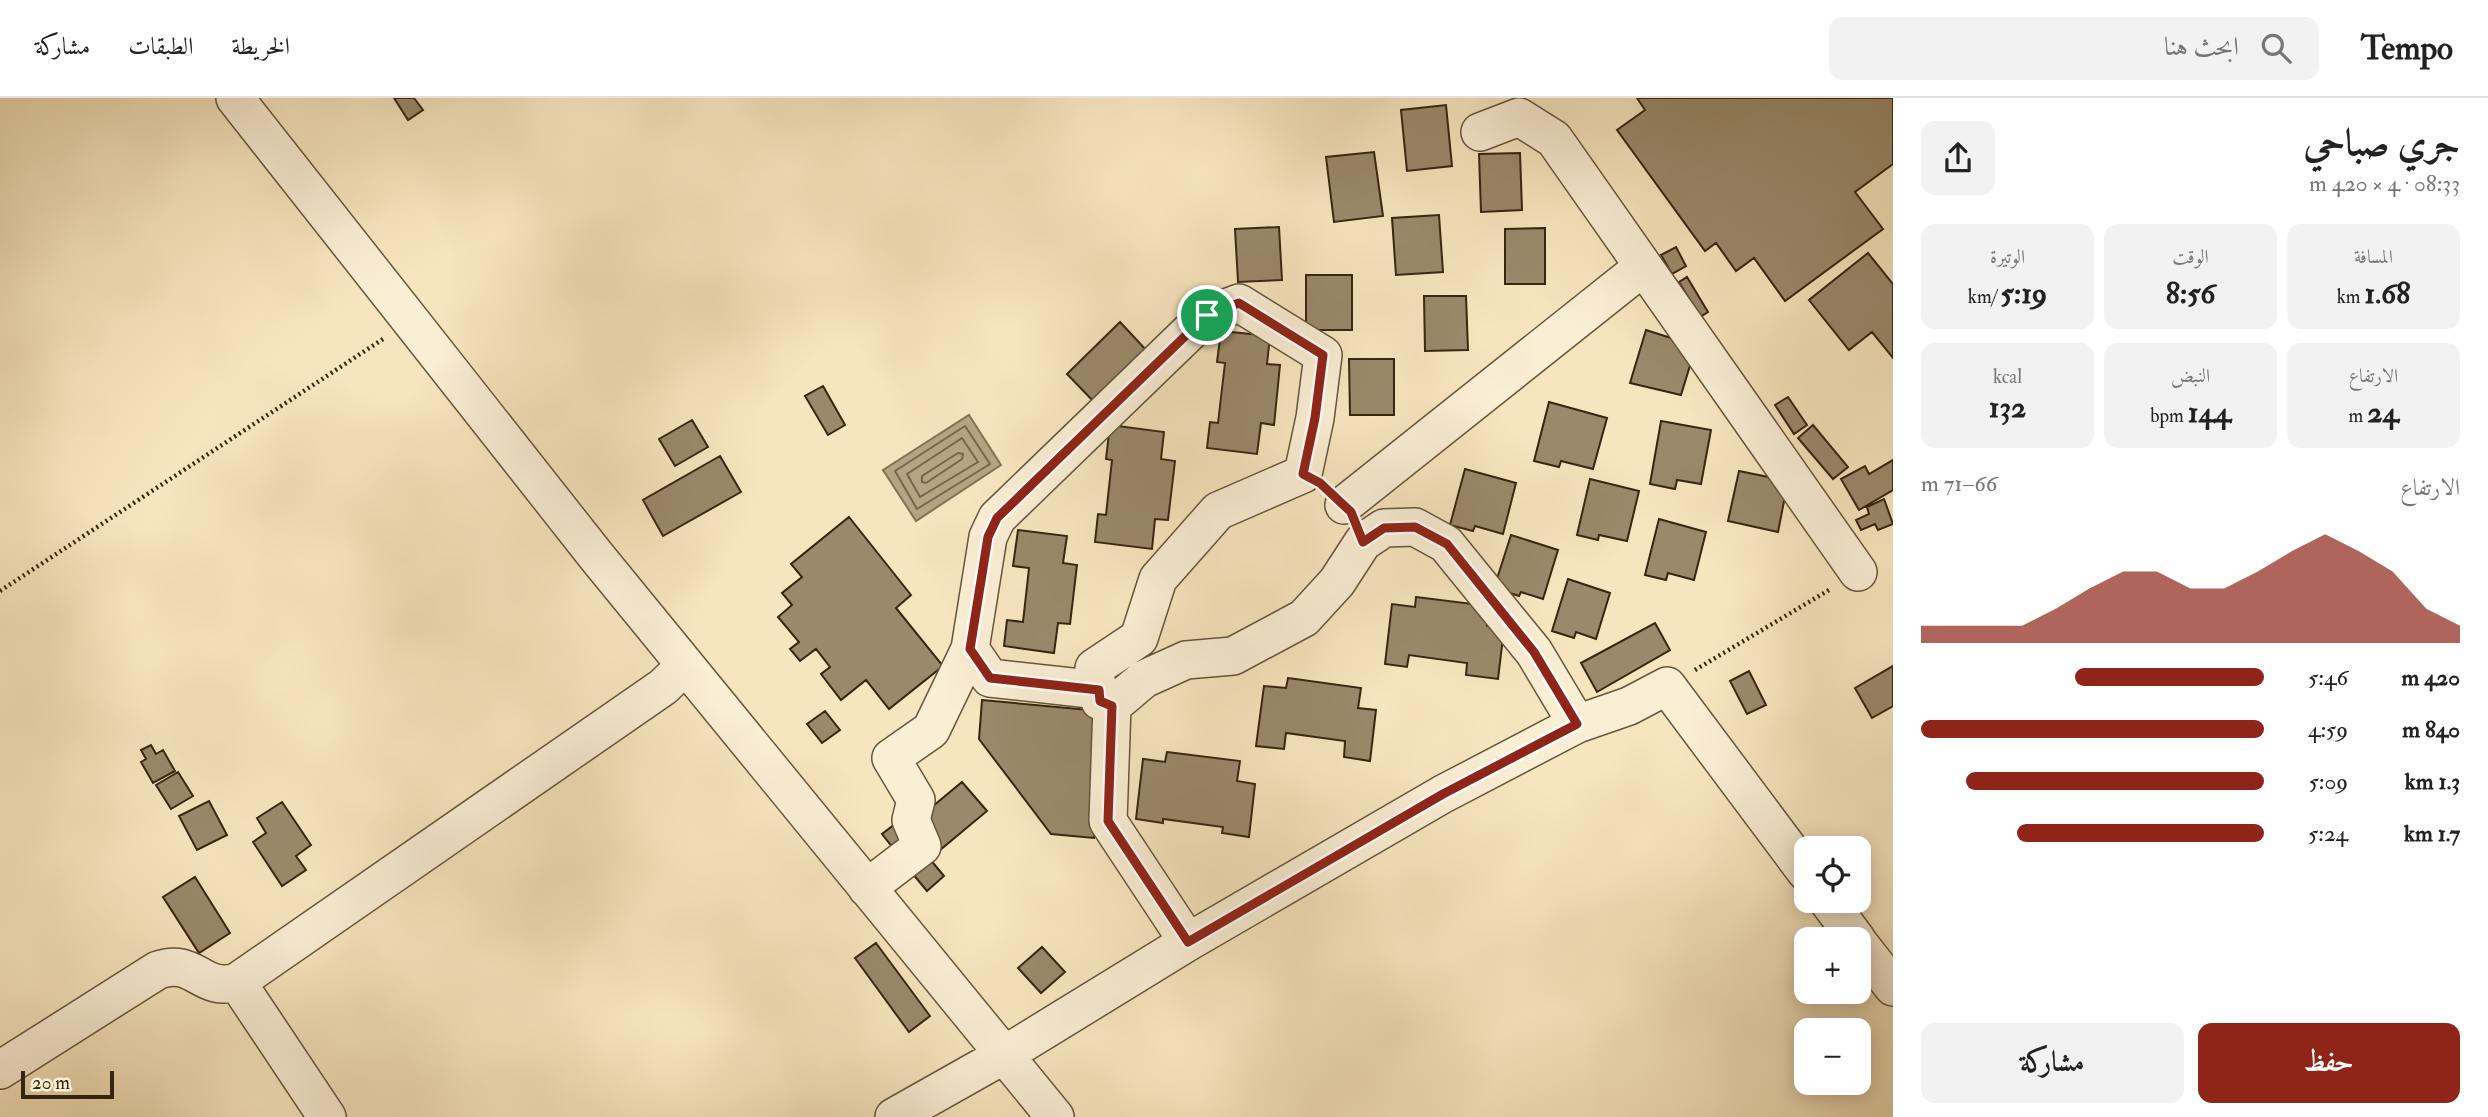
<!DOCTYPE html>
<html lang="ar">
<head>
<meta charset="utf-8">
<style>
	:root { --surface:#fff; --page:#f2f2f2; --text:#222; --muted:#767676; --line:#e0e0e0; --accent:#8f2418 }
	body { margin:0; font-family:"IM FELL Double Pica",Amiri,serif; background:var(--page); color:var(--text); direction:rtl; height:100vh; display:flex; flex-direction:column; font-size:26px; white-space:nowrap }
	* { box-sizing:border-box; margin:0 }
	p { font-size:23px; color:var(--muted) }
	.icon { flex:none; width:38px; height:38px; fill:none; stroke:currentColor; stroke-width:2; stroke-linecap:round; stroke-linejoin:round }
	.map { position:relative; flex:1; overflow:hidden; direction:ltr }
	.side { display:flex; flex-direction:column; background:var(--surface); width:595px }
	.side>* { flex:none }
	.tools { position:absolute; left:1794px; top:738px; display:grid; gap:14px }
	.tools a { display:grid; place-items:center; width:77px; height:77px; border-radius:14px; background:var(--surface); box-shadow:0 4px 18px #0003; font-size:35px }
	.scale { position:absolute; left:21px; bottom:18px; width:93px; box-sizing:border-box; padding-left:7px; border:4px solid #36260f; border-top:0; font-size:19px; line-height:24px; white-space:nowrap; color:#36260f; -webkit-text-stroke:5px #faeed5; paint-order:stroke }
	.pin { position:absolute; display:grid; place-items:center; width:60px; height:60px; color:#fff; margin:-30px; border:4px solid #fff; border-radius:50%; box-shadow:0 2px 7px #0007 }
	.round { display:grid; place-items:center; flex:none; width:74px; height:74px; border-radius:14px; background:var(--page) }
	.head { display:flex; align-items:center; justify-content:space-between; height:119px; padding:0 28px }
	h1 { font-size:38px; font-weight:800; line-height:52px }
	.metrics { display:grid; grid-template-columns:repeat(3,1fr); gap:10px; height:119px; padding:7px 28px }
	.metrics div { display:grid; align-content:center; border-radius:14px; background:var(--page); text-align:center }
	.metrics b { font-size:30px; font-weight:800 }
	.metrics small { font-size:19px; font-weight:400 }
	.metrics p { font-size:19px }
	.chart { height:196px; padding:14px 28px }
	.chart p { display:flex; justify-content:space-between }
	.chart svg { width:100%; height:126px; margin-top:7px; fill:var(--accent); opacity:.7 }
	.action { display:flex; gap:14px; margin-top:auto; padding:14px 28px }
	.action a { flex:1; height:80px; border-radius:14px; background:var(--accent); color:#fff; font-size:28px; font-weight:800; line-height:80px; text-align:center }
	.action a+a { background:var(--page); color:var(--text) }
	ul { padding:0 28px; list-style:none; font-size:23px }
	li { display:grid; grid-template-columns:112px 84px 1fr; align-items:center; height:52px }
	li i { height:18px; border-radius:9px; background:var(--accent) }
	header { display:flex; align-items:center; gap:42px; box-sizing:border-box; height:98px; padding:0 35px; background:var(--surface); border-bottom:2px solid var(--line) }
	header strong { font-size:33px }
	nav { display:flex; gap:38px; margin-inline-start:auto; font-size:24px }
	.search { width:490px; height:63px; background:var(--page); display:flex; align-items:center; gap:18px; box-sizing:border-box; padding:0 24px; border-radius:14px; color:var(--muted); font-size:26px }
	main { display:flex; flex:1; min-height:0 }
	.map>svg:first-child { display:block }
</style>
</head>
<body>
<header>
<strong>Tempo</strong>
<div class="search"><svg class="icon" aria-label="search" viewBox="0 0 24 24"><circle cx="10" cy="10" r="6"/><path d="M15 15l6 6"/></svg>ابحث هنا</div>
<nav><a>الخريطة</a><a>الطبقات</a><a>مشاركة</a></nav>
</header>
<main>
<section class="side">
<div class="head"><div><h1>جري صباحي</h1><p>08:33 · 4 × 420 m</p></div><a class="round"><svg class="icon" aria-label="share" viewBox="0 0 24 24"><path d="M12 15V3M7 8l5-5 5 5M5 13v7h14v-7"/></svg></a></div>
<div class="metrics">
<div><p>المسافة</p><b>1.68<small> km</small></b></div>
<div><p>الوقت</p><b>8:56</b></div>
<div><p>الوتيرة</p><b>5:19<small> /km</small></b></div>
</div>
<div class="metrics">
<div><p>الارتفاع</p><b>24<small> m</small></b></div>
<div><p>النبض</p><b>144<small> bpm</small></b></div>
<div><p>kcal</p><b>132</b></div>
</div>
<div class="chart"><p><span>الارتفاع</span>66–71 m</p>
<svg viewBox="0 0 160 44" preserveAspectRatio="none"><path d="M0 44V38L10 38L20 38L30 38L40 32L50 25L60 19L70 19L80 25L90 25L100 19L110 12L120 6L130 12L140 19L150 32L160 38V44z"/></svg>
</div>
<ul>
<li><b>420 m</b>5:46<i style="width:55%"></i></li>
<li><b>840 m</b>4:59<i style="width:100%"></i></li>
<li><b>1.3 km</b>5:09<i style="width:87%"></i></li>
<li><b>1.7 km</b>5:24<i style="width:72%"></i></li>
</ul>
<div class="action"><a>حفظ</a><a>مشاركة</a></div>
</section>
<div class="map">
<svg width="1893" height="1019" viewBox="0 0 1893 1019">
	<rect width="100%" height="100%" fill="#f7e5bf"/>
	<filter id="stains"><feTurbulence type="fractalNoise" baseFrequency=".00286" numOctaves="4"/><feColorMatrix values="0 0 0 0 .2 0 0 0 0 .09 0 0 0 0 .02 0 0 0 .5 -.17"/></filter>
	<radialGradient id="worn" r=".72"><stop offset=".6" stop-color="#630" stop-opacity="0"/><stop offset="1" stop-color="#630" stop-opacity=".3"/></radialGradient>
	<!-- water -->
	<path fill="#b5a483" stroke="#827255" stroke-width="2" d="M969 317 1001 367 916 423 883 372Z"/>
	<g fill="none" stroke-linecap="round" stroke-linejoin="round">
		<!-- shore -->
		<path stroke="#766549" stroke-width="2" d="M965 328 990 366 917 411 895 373Z
			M962 340 978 364 920 399 907 376Z
			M958 355 963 356 962 361 926 385 922 384V378Z"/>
	</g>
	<!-- building -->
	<path fill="#9a896b" stroke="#36260f" stroke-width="2" d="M394 0H414L423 12 408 22Z
		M1637 0H1893V66L1855 94 1883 131 1785 203 1754 160 1736 173 1716 145 1705 153 1617 32 1645 12Z
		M1446 7 1452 68 1407 73 1401 12Z
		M1374 54 1383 118 1334 124 1326 59Z
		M1520 55 1522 112 1481 114 1479 56Z
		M1439 117 1443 174 1396 177 1392 120Z
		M1279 129 1282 182 1238 184 1235 131Z
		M1545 130V186H1505V131Z
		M1676 149 1686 168 1672 176 1661 157Z
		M1868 155 1893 186V260L1872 234 1849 252 1809 202Z
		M1306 177H1352V232H1306Z
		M1687 179 1708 214 1700 219 1679 184Z
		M1424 198H1466L1468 252 1425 253Z
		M1120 224 1148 254 1096 306 1067 276Z
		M1646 232 1696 248 1681 297 1630 285Z
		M1221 233 1270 238 1267 266 1280 267 1274 327 1261 325 1257 356 1207 350 1210 324 1218 325 1225 265 1217 264Z
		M1349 261H1394V317H1350Z
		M823 288 845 327 828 337 805 298Z
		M1788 299 1807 327 1794 336 1775 307Z
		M1549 304 1607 320 1593 371 1561 363 1559 369 1534 363Z
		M692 322 708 349 675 368 659 341Z
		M1661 323 1711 332 1701 386 1677 382 1675 391 1650 386Z
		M1110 327 1164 334 1161 361 1175 363 1168 422 1155 421 1152 451 1095 444 1098 416 1106 417 1112 362 1106 361Z
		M1813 327 1848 369 1833 381 1798 340Z
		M720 358 741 394 663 438 643 402Z
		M1893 362V392L1859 412 1841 381 1865 368 1869 376Z
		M1465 371 1516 385 1503 436 1475 428 1473 433 1450 427Z
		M1739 373 1788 383 1778 434 1728 423Z
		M1590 381 1639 393 1627 443 1599 437 1598 442 1577 437Z
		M1884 401 1893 426 1878 432 1875 426 1861 432 1856 422 1869 416 1867 409Z
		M849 419 911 497 896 510 943 568 889 611 866 582 841 602 821 576 830 569 816 551 800 563 790 551 799 544 778 519 792 507 782 495 802 479 791 466Z
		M1659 421 1706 434 1694 482 1668 475 1666 482 1645 477Z
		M1018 432 1067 438 1063 465 1077 467 1070 526 1058 525 1054 555 1004 548 1007 522 1023 524 1029 470 1013 468Z
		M1511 437 1558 452 1543 501 1521 494 1519 498 1494 490Z
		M1568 481 1610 495 1596 541 1576 534 1574 540 1552 533Z
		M1416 499 1489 508 1487 528 1504 531 1498 581 1466 577 1467 565 1409 557 1407 569 1385 566 1392 506 1415 509Z
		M1655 525 1670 552 1597 594 1581 565Z
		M1893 568V608L1872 620 1855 590Z
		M1749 573 1766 607 1747 616 1730 583Z
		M1288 580 1361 590 1358 610 1376 612 1370 663 1344 659 1345 643 1286 635 1284 651 1256 648 1264 588 1286 590Z
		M982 602 1089 612 1104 630 1094 740 1051 736 979 641Z
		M825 613 840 632 822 645 807 626Z
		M151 647 156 656 163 652 175 673 153 685 141 664 146 661 141 652Z
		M1167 654 1240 663 1237 683 1255 686 1249 739 1222 735 1223 729 1163 721V725L1136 721 1143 661 1165 664Z
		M178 674 193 698 171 711 156 687Z
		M962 684 987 713 940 752 915 723Z
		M209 703 227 737 197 752 179 718Z
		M282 704 311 747 296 758 306 772 282 788 253 744 266 735 257 720Z
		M899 723 914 742 897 755 882 736Z
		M929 760 944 778 927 793 912 775Z
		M195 779 230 835 199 855 163 799Z
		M876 845 930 918 909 934 855 860Z
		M1042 849 1065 874 1041 895 1018 870Z"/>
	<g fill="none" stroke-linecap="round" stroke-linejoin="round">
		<!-- minor casing -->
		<g stroke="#66563b" stroke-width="40">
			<path id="minor" d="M235 0 597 459 1055 1019
				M1480 34 1519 19 1554 41 1858 474
				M1344 407 1643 169
				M1099 592 990 580 970 551 988 439 997 420 1207 217 1239 205 1323 257 1315 320 1303 376
				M1108 606 1100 603 1094 570 1139 540 1158 481 1218 413 1303 376
				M867 790 922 748 911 722 916 702 891 660 931 632 970 551
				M1828 803 1857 842
				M1188 844 1108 723 1112 608 1144 581 1186 562 1233 558 1304 520 1337 484 1363 444 1384 430 1415 429 1446 446 1534 554 1577 626
				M1858 844 1893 889
				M237 884 327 1019
				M0 972 158 872C195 859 202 895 237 884L663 589 685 568
				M894 1019 1004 957 1188 844 1443 696 1577 626 1629 608 1667 588 1806 774"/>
		</g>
		<!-- path -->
		<path stroke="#36260f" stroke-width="4.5" stroke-dasharray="2 3.5" stroke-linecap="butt" d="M0 493 383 241
			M1695 572 1829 492"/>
		<!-- minor -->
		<use href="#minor" stroke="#faeed5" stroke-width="37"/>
	</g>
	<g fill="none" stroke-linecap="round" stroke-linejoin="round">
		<!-- route casing -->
		<g stroke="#fff" stroke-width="14">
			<path id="route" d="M1239 205 1323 257 1315 320 1303 376 1320 385 1351 414 1363 444 1384 430 1415 429 1447 446 1534 554 1577 626 1443 696 1188 844 1108 723 1112 608 1100 603 1099 592 990 580 970 551 988 439 997 420 1207 217Z"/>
		</g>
		<!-- route -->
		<use href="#route" stroke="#8f2418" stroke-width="9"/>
	</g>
	<rect width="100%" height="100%" filter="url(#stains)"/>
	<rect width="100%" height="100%" fill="url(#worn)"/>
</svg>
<div class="tools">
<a><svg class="icon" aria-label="locate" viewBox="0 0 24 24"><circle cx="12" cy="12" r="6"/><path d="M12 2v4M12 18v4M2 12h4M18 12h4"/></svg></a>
<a>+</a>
<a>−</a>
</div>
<div class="scale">20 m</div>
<div class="pin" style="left:1207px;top:217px;background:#1e9e55"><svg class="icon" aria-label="arrive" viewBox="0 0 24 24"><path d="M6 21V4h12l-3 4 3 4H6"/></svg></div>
</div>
</main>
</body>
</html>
